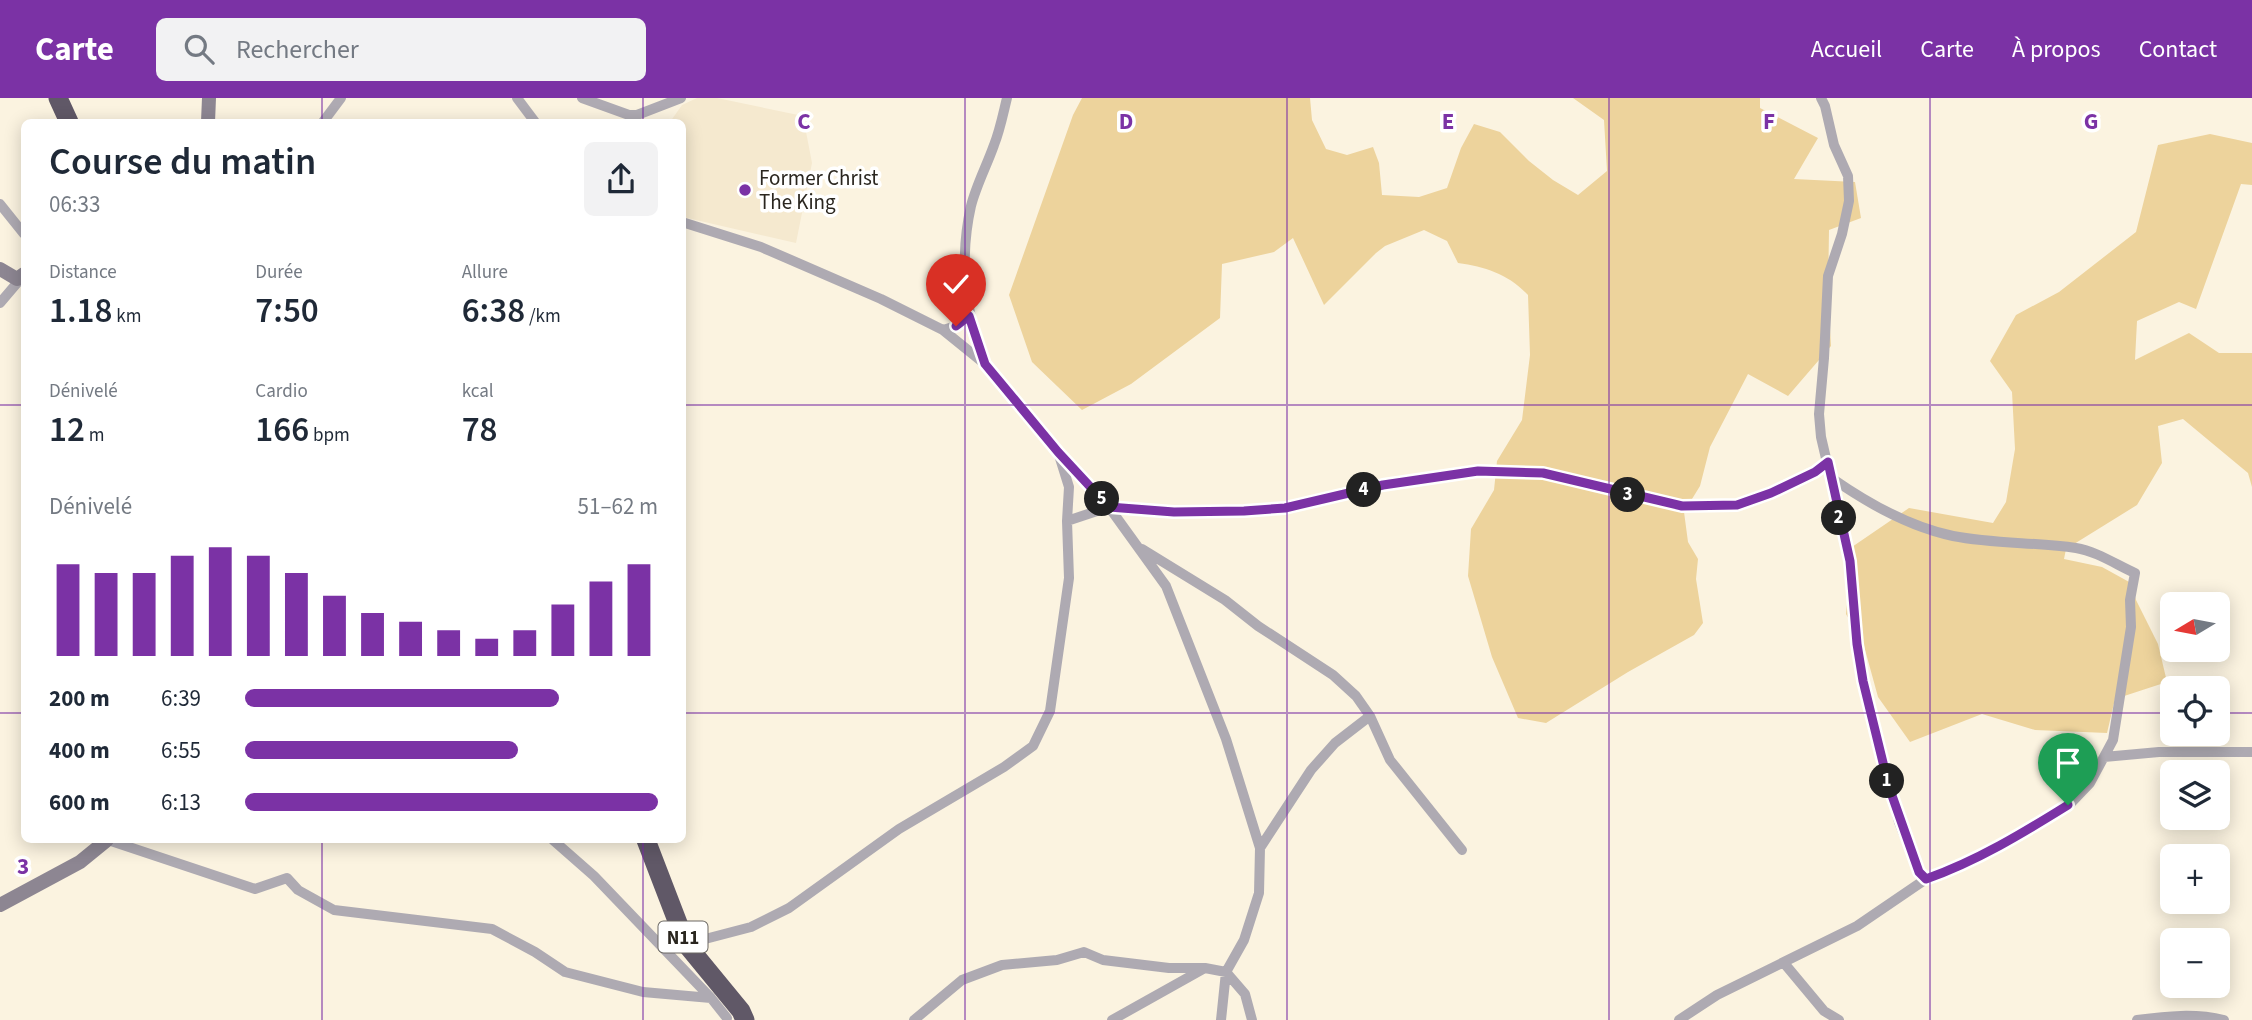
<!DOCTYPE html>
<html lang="fr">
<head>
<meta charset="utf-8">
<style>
	:root { --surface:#fff; --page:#f2f2f3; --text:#1f2937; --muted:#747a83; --accent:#7b32a5 }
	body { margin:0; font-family:"Source Sans 3",sans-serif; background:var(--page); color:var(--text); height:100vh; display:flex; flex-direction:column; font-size:26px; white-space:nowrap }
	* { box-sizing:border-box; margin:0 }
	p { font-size:23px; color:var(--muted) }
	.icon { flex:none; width:38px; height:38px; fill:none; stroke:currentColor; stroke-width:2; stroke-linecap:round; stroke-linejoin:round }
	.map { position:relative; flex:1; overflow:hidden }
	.drawer { position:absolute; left:21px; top:21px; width:665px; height:724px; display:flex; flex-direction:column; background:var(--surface); border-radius:10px; box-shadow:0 4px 18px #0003 }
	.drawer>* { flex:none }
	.needle { width:46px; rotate:260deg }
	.controls { position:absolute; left:2160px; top:494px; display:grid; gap:14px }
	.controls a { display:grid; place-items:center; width:70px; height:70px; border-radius:10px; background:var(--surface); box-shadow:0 4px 18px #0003; font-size:35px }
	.pin { position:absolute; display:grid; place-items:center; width:60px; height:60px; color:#fff; margin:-72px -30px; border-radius:50% 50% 50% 0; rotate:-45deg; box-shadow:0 0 7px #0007 }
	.pin .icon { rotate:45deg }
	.km { position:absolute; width:35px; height:35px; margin:-18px; border-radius:50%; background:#222; color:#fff; font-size:19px; line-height:35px; text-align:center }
	.round { display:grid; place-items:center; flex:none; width:74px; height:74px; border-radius:10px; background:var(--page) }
	.summary { display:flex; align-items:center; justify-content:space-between; height:119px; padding:0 28px }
	h1 { font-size:38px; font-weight:600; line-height:52px }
	.metrics { display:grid; grid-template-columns:repeat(3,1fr); gap:10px; height:119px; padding:7px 28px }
	.metrics div { display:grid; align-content:center }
	.metrics b { font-size:35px; font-weight:600 }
	.metrics small { font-size:19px; font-weight:400 }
	.metrics p { font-size:19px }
	.chart { height:196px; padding:14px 28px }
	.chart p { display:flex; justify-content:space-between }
	.chart svg { width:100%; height:126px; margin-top:7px; stroke:var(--accent); stroke-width:6 }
	ul { padding:0 28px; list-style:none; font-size:23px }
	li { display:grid; grid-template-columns:112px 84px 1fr; align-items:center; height:52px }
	li i { height:18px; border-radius:9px; background:var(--accent) }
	header { display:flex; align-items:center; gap:42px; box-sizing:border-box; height:98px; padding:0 35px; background:var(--accent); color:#fff }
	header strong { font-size:33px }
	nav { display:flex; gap:38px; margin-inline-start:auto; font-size:24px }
	.search { width:490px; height:63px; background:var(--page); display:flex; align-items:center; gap:18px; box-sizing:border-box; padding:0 24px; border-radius:10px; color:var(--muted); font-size:26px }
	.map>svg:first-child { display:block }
</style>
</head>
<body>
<header>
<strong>Carte</strong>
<div class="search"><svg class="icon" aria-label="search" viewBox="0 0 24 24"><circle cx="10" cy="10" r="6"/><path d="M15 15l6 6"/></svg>Rechercher</div>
<nav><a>Accueil</a><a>Carte</a><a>À propos</a><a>Contact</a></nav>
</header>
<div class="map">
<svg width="2252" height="922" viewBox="0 0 2252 922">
	<rect width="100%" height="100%" fill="#fbf3e0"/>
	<!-- built -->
	<path fill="#f5e9cf" d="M697 0H717L803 18 812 65 796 145 683 119 682 24H670L682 7Z"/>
	<!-- green -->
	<path fill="#edd39c" d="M1082 0H1310L1312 22 1326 51 1347 57 1373 49 1379 65 1382 97 1419 99 1447 90 1461 50 1474 26 1500 34 1529 63 1553 82 1578 97 1607 73 1604 22 1573 0H1760V10L1818 40 1794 81 1855 84 1861 120 1829 132 1828 198 1831 248 1788 298 1748 276 1710 349 1700 388 1684 414 1688 444 1698 461 1696 481 1703 525 1694 537 1628 574 1546 625 1518 620 1492 559 1468 478 1471 431 1494 392 1497 363 1522 322 1530 257 1528 197C1508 176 1486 169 1458 165L1447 143 1424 132 1385 148 1376 155 1324 207 1293 140 1274 154 1222 166 1220 220 1131 286 1082 312 1032 264 1009 197 1073 17Z
		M2210 36 2252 45V87L2241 86 2196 211 2179 204 2137 223 2135 262 2189 235 2219 255H2252V389L2248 375 2183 321 2158 328 2162 365 2137 407 2066 451 2064 461 2102 469 2131 485 2136 502 2158 546 2167 584 2115 601 2107 635 2035 632 1982 616 1910 644 1878 599 1864 548 1846 516 1850 477 1849 451 1909 410 1993 425 2006 404 2015 351 2012 294 1990 263 2016 217 2059 194 2136 134 2158 47Z"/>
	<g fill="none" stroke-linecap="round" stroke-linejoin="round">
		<!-- street -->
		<path stroke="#aeaab2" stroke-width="10" d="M517 0 535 24
			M582 0 629 17H637L681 0
			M1821 0 1825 8 1834 47 1848 78 1849 103 1842 136 1828 178 1824 260 1819 316 1821 339 1850 463 1857 546 1863 583 1899 724 1919 774 1926 781
			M323 24 341 0
			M0 106 24 136
			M682 124 761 149 881 201 943 232 985 266 1058 354 1109 409 1166 488 1226 641 1260 750 1259 795 1244 842 1226 874 1221 922
			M0 205 23 178
			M943 232 956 228 969 218
			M984 263C965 213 959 161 971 108 976 88 987 67 994 47 1000 32 1003 16 1007 0
			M1067 423 1109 409 1174 414 1244 413 1285 410 1383 387 1478 373 1543 375 1682 408 1737 407 1771 395 1815 374 1828 364
			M1142 451 1225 502 1258 528 1333 577 1356 598 1370 618 1390 662 1462 752
			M2104 659 2159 654H2252
			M108 742 255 791 287 780 298 792 334 812 492 831 535 854 565 874 643 894 711 900
			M553 742 594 778 711 900 727 920
			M1260 750 1311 672 1335 645 1370 618
			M686 846 751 829 789 810 899 731 1004 669 1033 648 1050 613 1069 480 1067 423 1069 389 1059 357
			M1784 865 1824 913 1839 922
			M914 922 962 882 1002 867 1057 862 1084 854 1103 862 1169 870H1205
			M1112 922 1205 870 1226 874 1245 896 1252 922
			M1679 922 1717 897 1857 828 1926 781 1996 751 2069 707 2090 685 2113 642 2131 529 2130 502 2135 475C2117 467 2096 453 2076 450 2035 444 1994 446 1953 438 1910 429 1869 406 1833 381
			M2137 922C2167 918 2195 915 2224 922"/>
		<!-- secondary -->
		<path stroke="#8d8692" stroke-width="14" d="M208 24 209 0
			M0 171 17 181 24 176
			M0 807 80 764 107 742"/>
		<!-- highway -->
		<path stroke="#605867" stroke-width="19" d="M58 0 69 24
			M646 742 686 846 741 913 745 922"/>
	</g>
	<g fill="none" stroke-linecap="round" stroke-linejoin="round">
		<!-- route casing -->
		<g stroke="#fff" stroke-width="14">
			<path id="route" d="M956 228 969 218 985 266 1058 354 1109 409 1174 414 1244 413 1285 410 1383 387 1478 373 1543 375 1682 408 1737 407 1771 395 1815 374 1828 364 1850 463 1857 546 1863 583 1889 689 1919 774 1926 781C1977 763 2023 735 2068 707"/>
		</g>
		<!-- route -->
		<use href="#route" stroke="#7b32a5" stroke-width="9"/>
	</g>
	<!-- grid -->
	<path fill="none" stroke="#7b32a5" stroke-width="2" stroke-opacity="0.55" d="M322 0V24M643 0V24M965 0V922M1287 0V922M1609 0V922M1930 0V922M0 307H24M682 307H2252M0 615H24M682 615H2172M2217 615H2252M322 742V922M643 742V922"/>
	<!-- markers -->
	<circle fill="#7b32a5" stroke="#fff" stroke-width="2.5" cx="745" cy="92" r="7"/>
	<g text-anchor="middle" stroke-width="7" stroke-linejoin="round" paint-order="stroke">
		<!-- shield labels -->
		<rect fill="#fff" stroke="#6a6762" stroke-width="2" x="658.5" y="823.5" width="49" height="31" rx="5"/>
		<g font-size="19" font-weight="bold" fill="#2a261f">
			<text x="683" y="846">N11</text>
		</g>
		<!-- poi labels -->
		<g font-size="21" fill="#2a261f" stroke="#fff" text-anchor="start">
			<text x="759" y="87">Former Christ<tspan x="759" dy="24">The King</tspan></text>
		</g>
	</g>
	<g font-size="23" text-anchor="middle" font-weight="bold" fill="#7b32a5" stroke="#fff" stroke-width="7" stroke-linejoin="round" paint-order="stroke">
		<text x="804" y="31">C</text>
		<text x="1126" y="31">D</text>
		<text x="1448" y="31">E</text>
		<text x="1769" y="31">F</text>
		<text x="2091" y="31">G</text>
		<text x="23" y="776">3</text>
	</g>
</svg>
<div class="controls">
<a><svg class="needle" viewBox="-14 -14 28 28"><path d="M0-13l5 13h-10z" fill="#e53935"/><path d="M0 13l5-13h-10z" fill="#747a83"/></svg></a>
<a><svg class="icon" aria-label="locate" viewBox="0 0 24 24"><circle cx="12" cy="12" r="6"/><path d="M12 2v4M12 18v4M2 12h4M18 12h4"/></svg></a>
<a><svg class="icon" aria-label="layers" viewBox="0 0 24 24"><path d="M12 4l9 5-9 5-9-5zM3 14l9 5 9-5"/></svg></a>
<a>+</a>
<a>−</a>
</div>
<div class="pin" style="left:2068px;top:707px;background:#1e9e55"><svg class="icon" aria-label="arrive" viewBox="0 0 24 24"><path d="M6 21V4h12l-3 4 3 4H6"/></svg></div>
<div class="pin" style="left:956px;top:228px;background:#d93025"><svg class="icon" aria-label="check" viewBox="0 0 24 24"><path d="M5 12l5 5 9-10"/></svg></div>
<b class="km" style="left:1887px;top:683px">1</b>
<b class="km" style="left:1839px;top:420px">2</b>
<b class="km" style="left:1628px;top:397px">3</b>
<b class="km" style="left:1364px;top:392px">4</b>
<b class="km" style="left:1102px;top:401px">5</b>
<section class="drawer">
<div class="summary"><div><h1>Course du matin</h1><p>06:33</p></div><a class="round"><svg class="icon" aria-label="share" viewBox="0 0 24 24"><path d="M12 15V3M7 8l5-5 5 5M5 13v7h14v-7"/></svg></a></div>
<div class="metrics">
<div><p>Distance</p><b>1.18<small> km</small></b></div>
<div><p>Durée</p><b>7:50</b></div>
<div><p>Allure</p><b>6:38<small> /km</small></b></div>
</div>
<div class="metrics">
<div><p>Dénivelé</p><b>12<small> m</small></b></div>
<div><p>Cardio</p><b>166<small> bpm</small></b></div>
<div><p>kcal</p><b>78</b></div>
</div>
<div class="chart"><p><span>Dénivelé</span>51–62 m</p>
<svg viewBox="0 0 160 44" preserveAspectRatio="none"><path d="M5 44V12M15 44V15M25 44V15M35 44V9M45 44V6M55 44V9M65 44V15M75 44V23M85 44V29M95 44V32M105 44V35M115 44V38M125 44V35M135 44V26M145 44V18M155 44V12"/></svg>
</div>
<ul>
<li><b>200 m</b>6:39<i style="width:76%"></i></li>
<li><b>400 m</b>6:55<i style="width:66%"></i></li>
<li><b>600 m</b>6:13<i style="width:100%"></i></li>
</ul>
</section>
</div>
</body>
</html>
